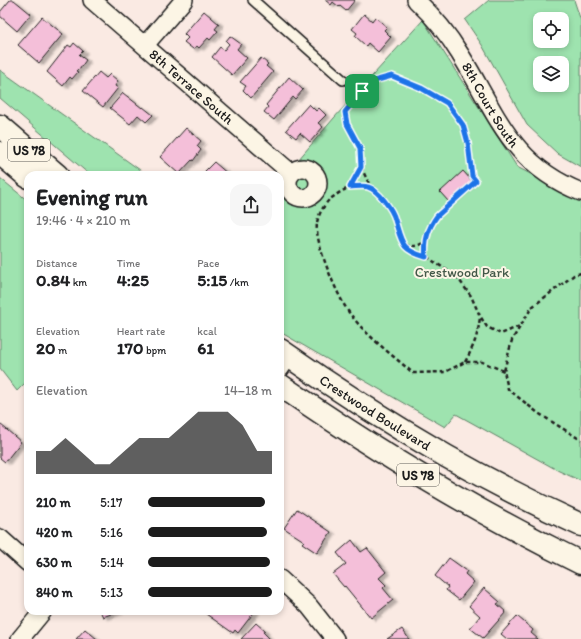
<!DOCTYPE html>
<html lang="en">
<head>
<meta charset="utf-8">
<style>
	:root { --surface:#fff; --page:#f6f6f6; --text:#202124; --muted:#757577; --accent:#1c1c1c }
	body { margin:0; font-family:Itim,sans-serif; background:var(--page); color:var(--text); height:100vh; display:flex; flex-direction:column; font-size:15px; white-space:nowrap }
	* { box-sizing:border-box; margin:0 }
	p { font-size:13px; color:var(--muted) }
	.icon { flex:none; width:22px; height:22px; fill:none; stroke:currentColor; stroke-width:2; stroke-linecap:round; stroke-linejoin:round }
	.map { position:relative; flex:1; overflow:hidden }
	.sheet { position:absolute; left:24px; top:171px; width:260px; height:444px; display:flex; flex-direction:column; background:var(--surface); border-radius:12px; box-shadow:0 2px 6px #0003 }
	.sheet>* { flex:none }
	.buttons { position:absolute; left:533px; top:12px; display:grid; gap:8px }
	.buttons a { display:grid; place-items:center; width:36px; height:36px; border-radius:8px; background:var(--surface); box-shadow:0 2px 6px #0003; font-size:20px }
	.pin { position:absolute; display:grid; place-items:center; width:34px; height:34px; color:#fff; margin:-17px; border-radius:8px; box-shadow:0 2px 6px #0006 }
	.round { display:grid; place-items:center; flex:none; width:42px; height:42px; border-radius:12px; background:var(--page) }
	.summary { display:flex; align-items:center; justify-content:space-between; height:68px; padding:0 12px }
	h1 { font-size:22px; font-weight:700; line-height:30px }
	.figures { display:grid; grid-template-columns:repeat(3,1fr); gap:6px; height:68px; padding:4px 12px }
	.figures div { display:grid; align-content:center }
	.figures b { font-size:17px; font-weight:700 }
	.figures small { font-size:11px; font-weight:400 }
	.figures p { font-size:11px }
	.chart { height:112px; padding:8px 12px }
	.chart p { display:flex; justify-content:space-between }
	.chart svg { width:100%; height:72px; margin-top:4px; fill:var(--accent); opacity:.7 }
	ul { padding:0 12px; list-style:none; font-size:13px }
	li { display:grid; grid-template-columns:64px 48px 1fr; align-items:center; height:30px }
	li i { height:10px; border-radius:5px; background:var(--accent) }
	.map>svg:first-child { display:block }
</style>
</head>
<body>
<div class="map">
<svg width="581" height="639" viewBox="0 0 581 639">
	<defs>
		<filter id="shadow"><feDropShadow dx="4.5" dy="2.5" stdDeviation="1" flood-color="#0004"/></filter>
	</defs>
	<rect width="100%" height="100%" fill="#faeae3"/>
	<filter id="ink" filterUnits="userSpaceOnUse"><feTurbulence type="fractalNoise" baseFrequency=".025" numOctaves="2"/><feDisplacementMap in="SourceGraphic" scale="8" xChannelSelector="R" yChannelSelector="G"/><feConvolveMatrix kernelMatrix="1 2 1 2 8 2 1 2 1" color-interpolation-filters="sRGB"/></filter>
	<g filter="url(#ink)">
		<!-- green -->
		<path fill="#9ee3af" stroke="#5d8066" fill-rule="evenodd" d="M489 0H574L581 21V167L558 154 527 125 482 45 465 20ZM540 19H562V41H540ZM540 63H562V85H540Z
			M423 20 517 167 581 200V481L559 471 456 414 445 427 280 332V181L334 118Z
			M0 70 147 175H90L0 98Z
			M0 178 28 201V380L17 391 0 369Z"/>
		<!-- building -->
		<path fill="#f4bfd9" stroke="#1c1c1c" filter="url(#shadow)" d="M10 0H14L31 14 17 31 0 16V12Z
			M325 0H355L346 11 340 6 339 7 333 2 331 5Z
			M204 11 219 24 215 29 218 31 210 40 208 38 199 48 197 46 193 49 184 42 188 38 184 34Z
			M364 14 372 21 375 17 387 27 384 30 391 37 378 52 368 43 366 46 355 36 357 33 352 29Z
			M42 17 63 34 39 63 18 45Z
			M230 36 241 44 237 49 247 58 232 75 212 57 220 47 224 50 229 44 226 41Z
			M74 43 83 51 79 55 86 60 79 70 78 69 76 71 78 72 72 79 70 77 63 86 47 72 68 45 71 47Z
			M261 58 268 64 266 66 273 72 251 98 243 90 246 86 240 82Z
			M99 72 106 78 110 74 118 81 115 86 118 88 103 107 83 91Z
			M289 77 303 90 295 99 293 97 274 120 264 112 268 107 266 105Z
			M123 93 142 108 143 107 153 115 146 122 138 115 130 124 110 108Z
			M309 104 316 111 319 108 326 115 318 123 323 127 310 142 300 133 296 138 286 130Z
			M186 128 201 141 197 146 201 150 193 161 192 160 179 174 160 157Z
			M214 162 229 175H204L206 173 205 171Z
			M463 171 472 181 449 202 440 192Z
			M0 424 21 442 5 462 0 458Z
			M297 509 331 532 317 553 302 543 304 541 284 528Z
			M352 540 361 552 367 548 386 572 379 578 386 585 383 588 393 600 371 618 345 586 344 587 333 574 346 564 337 553Z
			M449 558 467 571 465 574 474 582 459 600 446 590 448 587 435 576Z
			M484 588 500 602 497 604 506 612 483 638 470 628 480 616 469 606Z
			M100 611H119L103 617Z
			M208 611H255L238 633 235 630 233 633 206 614Z
			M517 616 533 630 531 633 538 639H507L501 634Z
			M256 623 265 631 263 632 270 639H241Z
			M85 629 97 639H76Z
			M402 629 409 639H387Z"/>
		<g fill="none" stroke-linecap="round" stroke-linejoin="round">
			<!-- service casing -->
			<g stroke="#1c1c1c" stroke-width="12">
				<path id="service" d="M253 0 343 80"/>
			</g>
			<!-- minor casing -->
			<g stroke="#1c1c1c" stroke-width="20">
				<g id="minor">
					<path id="s1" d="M92 0 291 173"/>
					<path id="s2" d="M416 0C433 16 448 34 460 54 497 113 510 164 581 192"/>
					<path d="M145 45 184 0"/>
					<circle cx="303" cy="183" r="15"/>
					<path d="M280 369 289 356"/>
					<path d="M0 538 28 563"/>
					<path d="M280 579 309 606 335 639"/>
					<path d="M20 639 43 611"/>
				</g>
			</g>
			<!-- primary casing -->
			<g stroke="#1c1c1c" stroke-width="25">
				<g id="primary">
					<path d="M0 126 57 175"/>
					<path d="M0 153 28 177"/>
					<path id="s3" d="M280 350C334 388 389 423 446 456 490 481 535 504 581 525"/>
					<path d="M280 385C376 451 476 512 581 563"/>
				</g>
			</g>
			<!-- path -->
			<path stroke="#1c1c1c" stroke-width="2.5" stroke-dasharray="4 3" stroke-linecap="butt" d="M361 167 371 188
				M349 187 361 167 360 148 347 124 345 112 362 91 374 81 392 76 421 88 447 103 463 125 468 143 473 176 476 181 437 216C429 228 424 242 427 257L457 277 471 296 480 316 487 327 501 334 520 326
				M405 245C414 247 419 246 426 241
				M427 257C411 253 401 247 397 230 397 227 397 222 395 218 392 209 378 190 368 187 366 186 362 187 359 187 346 187 340 192 329 200 324 205 318 215 317 223 314 242 337 295 348 311 365 335 391 354 413 373L445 372 465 362H482L504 371
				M581 273 574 275 532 307 512 340 504 371 508 389 538 413 581 440
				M465 362C474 346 478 335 480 317"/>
			<!-- service -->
			<use href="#service" stroke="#fcf5e5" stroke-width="9"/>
			<!-- minor -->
			<use href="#minor" stroke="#fcf5e5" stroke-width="17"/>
			<!-- primary -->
			<use href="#primary" stroke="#fcf5e5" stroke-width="22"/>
		</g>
	</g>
	<g fill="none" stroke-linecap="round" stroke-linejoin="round" filter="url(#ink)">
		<!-- route casing -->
		<g stroke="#fff" stroke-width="8">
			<path id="route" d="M392 76 421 88 447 103 463 125 468 143 472 176 476 181 437 216C428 228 424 242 426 257 401 250 402 243 395 220 393 210 378 190 368 187 363 185 355 187 350 187L361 167 360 148 347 124 345 112 362 91 374 81Z"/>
		</g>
		<!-- route -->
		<use href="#route" stroke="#1a73e8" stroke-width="5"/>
	</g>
	<g text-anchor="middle" stroke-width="4" stroke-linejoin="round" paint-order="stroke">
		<!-- shield labels -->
		<g fill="#fcf5e5" stroke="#5f5d58" stroke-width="1">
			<rect x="8" y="139" width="42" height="22" rx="3"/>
			<rect x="397" y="464" width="42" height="22" rx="3"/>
		</g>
		<g font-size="13" font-weight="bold" fill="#1c1c1c">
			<text x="29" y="155">US 78</text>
			<text x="418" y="480">US 78</text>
		</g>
		<!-- street labels -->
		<g font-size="14" fill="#1c1c1c" stroke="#fcf5e5">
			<text dy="5" stroke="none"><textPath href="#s1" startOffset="132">8th Terrace South</textPath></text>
			<text dy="5" stroke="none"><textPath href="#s2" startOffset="129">8th Court South</textPath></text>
			<text dy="5" stroke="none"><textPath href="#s3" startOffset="114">Crestwood Boulevard</textPath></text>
		</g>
		<!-- park labels -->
		<g font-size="14" fill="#435848" stroke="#fcf5e5">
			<text x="462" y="277">Crestwood Park</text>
		</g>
	</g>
</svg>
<div class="buttons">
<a><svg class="icon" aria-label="locate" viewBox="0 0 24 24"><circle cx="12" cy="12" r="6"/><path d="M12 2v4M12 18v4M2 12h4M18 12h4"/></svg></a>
<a><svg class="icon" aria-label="layers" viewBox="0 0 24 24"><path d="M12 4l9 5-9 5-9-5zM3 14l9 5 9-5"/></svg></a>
</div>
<div class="pin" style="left:362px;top:91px;background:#1e9e55"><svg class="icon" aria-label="arrive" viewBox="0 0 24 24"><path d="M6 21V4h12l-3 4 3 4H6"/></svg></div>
<section class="sheet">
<div class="summary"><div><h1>Evening run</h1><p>19:46 · 4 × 210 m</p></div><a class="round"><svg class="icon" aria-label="share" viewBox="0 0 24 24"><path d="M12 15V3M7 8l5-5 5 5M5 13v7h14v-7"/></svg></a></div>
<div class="figures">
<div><p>Distance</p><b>0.84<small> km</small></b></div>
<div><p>Time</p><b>4:25</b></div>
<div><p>Pace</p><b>5:15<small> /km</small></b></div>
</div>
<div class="figures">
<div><p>Elevation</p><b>20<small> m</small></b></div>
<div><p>Heart rate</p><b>170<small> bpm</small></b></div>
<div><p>kcal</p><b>61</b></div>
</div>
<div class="chart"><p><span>Elevation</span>14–18 m</p>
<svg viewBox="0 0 160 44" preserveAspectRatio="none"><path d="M0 44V30L10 30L20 22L30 30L40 38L50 38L60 30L70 22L80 22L90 22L100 14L110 6L120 6L130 6L140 14L150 30L160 30V44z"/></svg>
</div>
<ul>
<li><b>210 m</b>5:17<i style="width:94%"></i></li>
<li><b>420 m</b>5:16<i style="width:96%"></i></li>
<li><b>630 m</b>5:14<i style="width:98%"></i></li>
<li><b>840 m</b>5:13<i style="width:100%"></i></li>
</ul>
</section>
</div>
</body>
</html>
